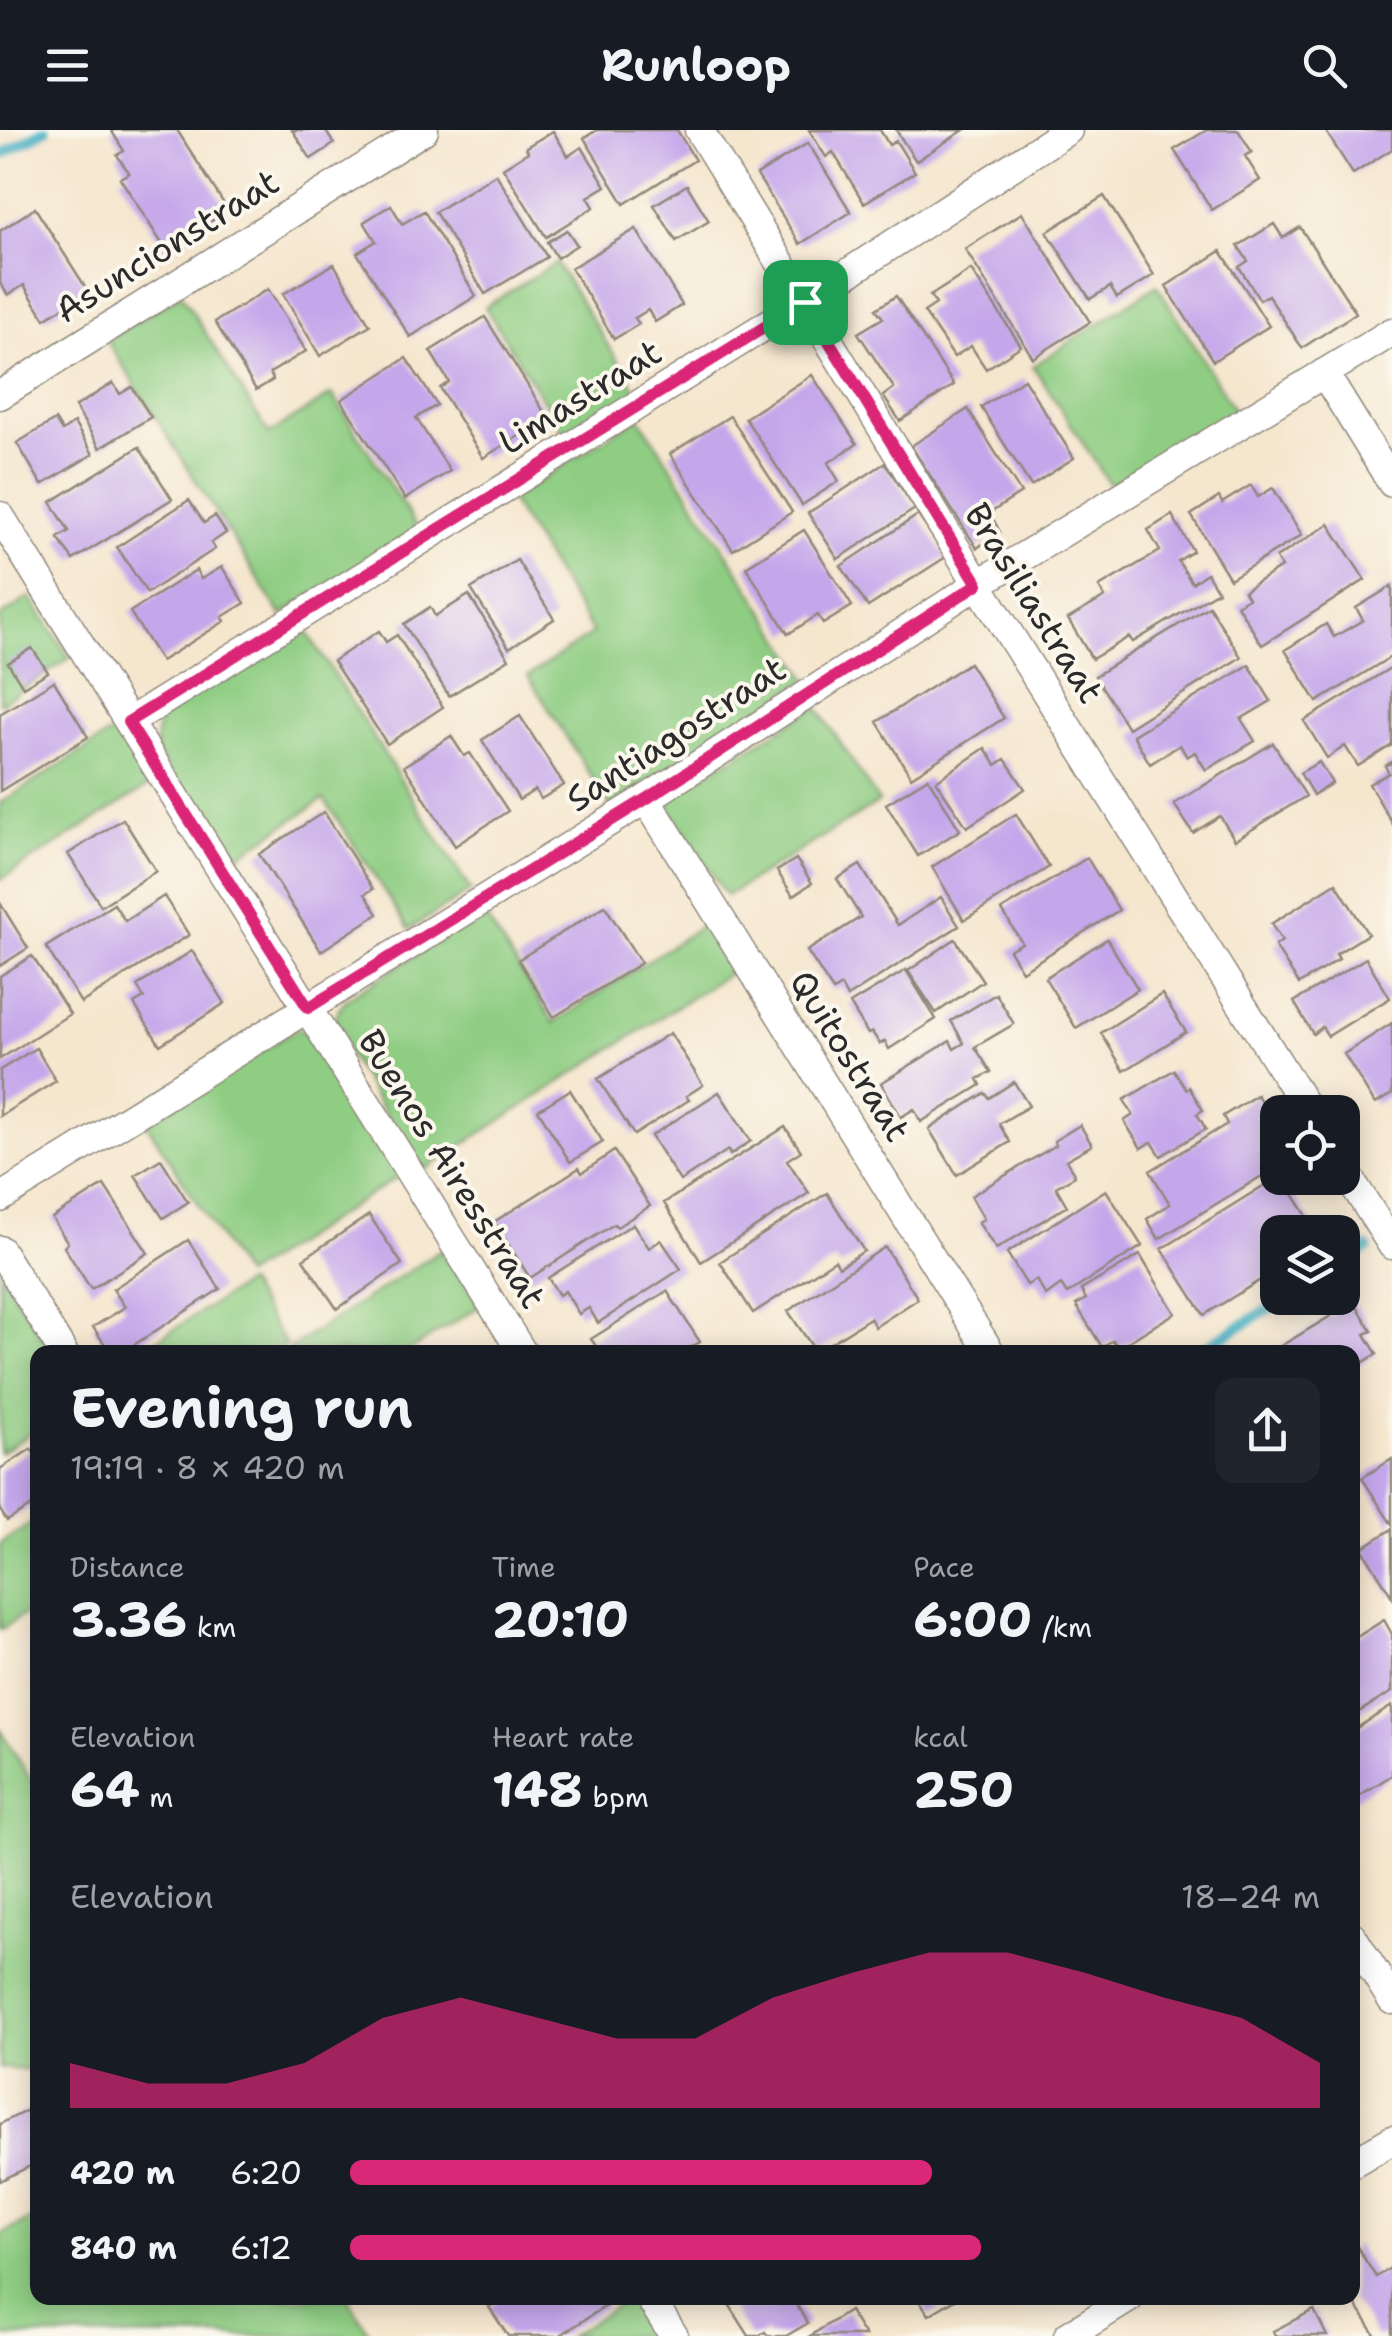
<!DOCTYPE html>
<html lang="en">
<head>
<meta charset="utf-8">
<style>
	:root { --surface:#171b24; --page:#20242c; --text:#f1f3f6; --muted:#9ea1a6; --accent:#db2777 }
	body { margin:0; font-family:"Shantell Sans",sans-serif; background:var(--page); color:var(--text); height:100vh; display:flex; flex-direction:column; font-size:38px; white-space:nowrap }
	* { box-sizing:border-box; margin:0 }
	p { font-size:32px; color:var(--muted) }
	.icon { flex:none; width:55px; height:55px; fill:none; stroke:currentColor; stroke-width:2; stroke-linecap:round; stroke-linejoin:round }
	.map { position:relative; flex:1; overflow:hidden }
	.sheet { position:absolute; left:30px; top:1215px; width:1330px; height:960px; display:flex; flex-direction:column; background:var(--surface); border-radius:20px; box-shadow:0 5px 25px #0003 }
	.sheet>* { flex:none }
	.controls { position:absolute; left:1260px; top:965px; display:grid; gap:20px }
	.controls a { display:grid; place-items:center; width:100px; height:100px; border-radius:20px; background:var(--surface); box-shadow:0 5px 25px #0003; font-size:50px }
	.pin { position:absolute; display:grid; place-items:center; width:85px; height:85px; color:#fff; margin:-42px; border-radius:20px; box-shadow:0 5px 15px #0006 }
	.round { display:grid; place-items:center; flex:none; width:105px; height:105px; border-radius:20px; background:var(--page) }
	.overview { display:flex; align-items:center; justify-content:space-between; height:170px; padding:0 40px }
	h1 { font-size:55px; font-weight:700; line-height:75px }
	.stats { display:grid; grid-template-columns:repeat(3,1fr); gap:15px; height:170px; padding:10px 40px }
	.stats div { display:grid; align-content:center }
	.stats b { font-size:50px; font-weight:700 }
	.stats small { font-size:28px; font-weight:400 }
	.stats p { font-size:28px }
	.chart { height:280px; padding:20px 40px }
	.chart p { display:flex; justify-content:space-between }
	.chart svg { width:100%; height:180px; margin-top:10px; fill:var(--accent); opacity:.7 }
	ul { padding:0 40px; list-style:none; font-size:32px }
	li { display:grid; grid-template-columns:160px 120px 1fr; align-items:center; height:75px }
	li i { height:25px; border-radius:12px; background:var(--accent) }
	header { display:flex; justify-content:space-between; align-items:center; height:130px; padding:0 40px; background:var(--surface); font-size:45px; font-weight:700 }
	.map>svg:first-child { display:block }
</style>
</head>
<body>
<header><svg class="icon" aria-label="menu" viewBox="0 0 24 24"><path d="M4 6h16M4 12h16M4 18h16"/></svg>Runloop<svg class="icon" aria-label="search" viewBox="0 0 24 24"><circle cx="10" cy="10" r="6"/><path d="M15 15l6 6"/></svg></header>
<div class="map">
<svg width="1392" height="2206" viewBox="0 0 1392 2206">
	<rect width="100%" height="100%" fill="#fbf7ec"/>
	<filter id="ink" filterUnits="userSpaceOnUse"><feTurbulence type="fractalNoise" baseFrequency=".01" numOctaves="2"/><feDisplacementMap in="SourceGraphic" scale="20" xChannelSelector="R" yChannelSelector="G"/><feConvolveMatrix kernelMatrix="1 2 1 2 8 2 1 2 1" color-interpolation-filters="sRGB"/></filter>
	<filter id="wash" filterUnits="userSpaceOnUse"><feTurbulence type="fractalNoise" baseFrequency=".0048" numOctaves="4" result="noise"/><feDisplacementMap in="SourceGraphic" scale="40" xChannelSelector="R" yChannelSelector="G"/><feGaussianBlur stdDeviation="2.25" result="paint"/><feColorMatrix in="noise" values="0 0 0 0 0 0 0 0 0 0 0 0 0 0 0 0 0 1.4 0 .05"/><feComposite in="paint" operator="in"/></filter>
	<g filter="url(#wash)">
		<rect width="100%" height="100%" fill="#f5e6ce"/>
		<!-- green -->
		<path fill="#8fcd83" stroke="#5d7c57" stroke-width="2.5" d="M556 133 639 264 567 308 485 177Z
			M1157 155 1234 280 1110 355 1033 236Z
			M181 164 269 304 332 264 418 399 281 485 107 211Z
			M639 287 808 549 610 676 528 546 593 503 510 370Z
			M30 467 70 528 0 574V487Z
			M302 494 471 761 409 799 324 669 227 733 156 621V604L161 588Z
			M817 577 879 672 726 766 671 681 668 667Z
			M118 599 153 653 0 750V673Z
			M483 783 554 893 707 792 737 838 421 1042 334 901C334 887 337 879 348 868Z
			M297 899 314 905 402 1044 244 1146 146 993Z
			M443 1119 480 1176 407 1222H292L289 1219Z
			M0 1142 51 1222H38L37 1299 0 1323Z
			M246 1153 286 1215 273 1222H138Z
			M37 1390V1476L0 1500V1414Z
			M0 1599 37 1660V1941L0 1938Z
			M37 2086 38 2168H348L371 2206H0V2105Z
			M628 2169 651 2206H568Z"/>
		<g fill="none" stroke-linecap="round" stroke-linejoin="round">
			<!-- stream -->
			<path stroke="#43aec2" stroke-width="11" d="M0 26 45 0
				M1342 1134 1368 1118
				M1197 1222 1287 1168"/>
		</g>
		<g id="blocks">
			<!-- building -->
			<path fill="#c4a6eb" d="M111 0H177L228 80 166 120 120 48 129 43 117 25 124 21Z
				M292 0H325L334 14 311 29Z
				M597 0H677L695 30 624 74 584 8Z
				M809 0H880L889 15 896 11 915 42 864 73 833 22 826 27Z
				M896 0H964L916 31Z
				M1207 0H1238L1252 22 1245 26 1260 50 1212 80 1174 20Z
				M1325 0H1392V19L1353 44Z
				M553 1 568 26 582 17 606 56 588 67 594 77 546 107 503 38 528 22 526 17Z
				M808 13 851 82 800 114 757 45Z
				M496 44 547 127 485 164 435 82Z
				M687 55 709 91 676 111 654 75Z
				M1104 66 1154 145 1117 168 1110 157 1090 169 1047 102Z
				M391 75 402 94 424 81 476 166 410 207 357 123 376 111 364 92Z
				M35 78 88 161 45 189 24 155 8 165 0 153V101Z
				M1022 83 1090 192 1033 228 965 119Z
				M1274 94 1283 108 1300 97 1356 183 1302 218 1268 165 1260 170 1239 137 1248 131 1238 116Z
				M636 99 682 175 655 192 648 180 635 188 639 194 614 209 571 138Z
				M567 100 577 115 557 128 547 112Z
				M1221 121 1269 196 1213 231 1166 156Z
				M334 134 370 195 320 226 283 164Z
				M971 140 1021 216 986 239 971 216 954 227 924 182 936 174 930 166Z
				M268 159 306 221 270 243 273 250 256 260 215 192Z
				M896 166 954 255 900 291 883 266 894 258 858 203 883 188 876 179Z
				M485 187 548 288 483 328 440 258 449 252 430 221Z
				M406 228 437 275 416 288 450 341 405 369 341 270Z
				M812 245 857 314 828 333 839 351 802 375 745 288Z
				M1024 249 1074 328 1031 356 981 277Z
				M113 253 120 264 132 257 151 287 100 318 75 277Z
				M968 279 1021 363 990 383 1000 402 977 418 911 316Z
				M730 286 792 382 733 420 670 324Z
				M55 290 62 301 74 293 93 324 42 355 17 313Z
				M139 317 172 369 73 430 58 408 69 401 51 372Z
				M885 333 915 379 838 429 808 383Z
				M1251 355 1258 367 1273 358 1302 405 1230 449 1191 385 1219 367 1222 373Z
				M189 370 204 393 215 386 226 403 211 413 215 419 147 463 117 417Z
				M918 385 946 427 868 477 841 436Z
				M1172 385 1193 421 1178 431 1192 453 1207 443 1218 461 1133 512 1129 507 1092 529 1068 489 1105 467 1099 457 1160 421 1148 400Z
				M1329 394 1365 450 1262 515 1237 475 1248 468 1244 461 1281 437 1276 428Z
				M804 400 852 476 823 494 818 485 788 504 746 437Z
				M517 430 554 489 509 518 471 459Z
				M222 437 245 473 222 487 225 491 161 531 130 482 196 440 201 449Z
				M1392 456V526L1317 572 1285 520 1326 494 1334 507 1363 490 1356 478Z
				M469 465 509 529 449 566 404 494 430 477 435 486Z
				M1209 476 1241 527 1128 598 1095 546Z
				M379 501 386 512 397 505 443 577 387 614 333 531Z
				M32 518 48 542 23 557 8 533Z
				M969 533 1004 588 911 647 877 592Z
				M1249 535 1271 571 1241 589 1255 611 1206 640 1195 622 1187 627 1180 615 1150 634 1133 605Z
				M1392 537V615L1358 636 1345 616 1327 628 1304 591Z
				M54 551 88 607 0 661V584Z
				M520 586 564 655 541 669 535 660 519 670 482 610Z
				M451 606 464 626 470 623 508 681 455 716 404 636Z
				M1273 613 1306 666 1235 710 1220 686 1193 703 1174 674Z
				M985 618 996 635 1005 629 1025 659 967 697 936 651Z
				M1319 632 1332 653 1313 665 1300 643Z
				M1392 632V693L1369 654 1389 643 1385 636Z
				M928 648 960 700 918 726 886 674Z
				M324 682 373 759 365 764 378 784 321 821 259 724Z
				M1016 684 1049 737 964 790 932 737Z
				M123 689 156 741 101 776 68 724Z
				M1087 728 1119 780 1022 841 1009 820 1022 813 1002 780Z
				M796 729 812 753 793 766 777 741Z
				M860 735 898 795 941 767 959 796 847 867 841 856 833 861 807 821 861 787 837 749Z
				M1336 753 1368 804 1336 824 1339 829 1299 854 1275 816 1282 811 1271 794Z
				M164 766 189 805 81 873 46 817 114 774 125 791Z
				M0 773 28 818 0 836Z
				M605 776 641 833 554 887 518 830Z
				M955 809 983 851 936 883 908 841Z
				M1107 809 1138 859 1076 898 1045 848Z
				M192 821 225 873 160 915 134 874 144 868 137 856Z
				M32 826 70 884 0 929V846Z
				M1366 828 1390 868 1328 906 1322 897 1313 904 1294 872Z
				M906 840 936 889 889 919 885 911 880 914 872 902 868 904 850 874Z
				M996 864 1014 894 975 917 991 942 978 949 981 955 921 992 914 979 901 987 881 953 950 911 954 919 964 913 951 891Z
				M1162 864 1186 902 1124 941 1101 903Z
				M1392 893V964L1375 974 1344 924Z
				M670 903 703 955 686 966 689 970 634 1005 598 949Z
				M36 918 56 951 0 986V940Z
				M1174 940 1186 959 1189 957 1203 980 1197 984 1206 999 1161 1026 1152 1012 1141 1018 1124 991 1133 985 1124 970Z
				M1014 952 1029 976 999 994 1010 1012 957 1045 929 999 985 963 989 968Z
				M570 960 603 1012 570 1032 538 980Z
				M719 962 751 1011 730 1025 728 1020 680 1051 651 1006Z
				M1257 965 1278 998V1036L1159 1109 1147 1089 1170 1074 1150 1041 1227 994 1223 986Z
				M1080 995 1092 1015 1066 1030 1075 1046 1056 1057 1067 1076 996 1119 978 1092 984 1089 971 1066 1056 1015 1054 1011Z
				M785 997 801 1021 787 1030 809 1063 701 1132 664 1073Z
				M614 1021 650 1076 617 1097 614 1094 530 1148 494 1092 579 1038 582 1043Z
				M161 1029 188 1072 163 1088 135 1045Z
				M1276 1048H1283L1317 1102H1278V1139L1204 1185 1162 1119Z
				M104 1055 148 1123 91 1159 64 1117 68 1113 52 1088Z
				M1106 1060 1142 1116 1067 1164 1061 1155 1046 1166 1036 1150 1027 1155 1007 1123Z
				M827 1063 864 1121 839 1137 835 1130 753 1183 720 1132Z
				M369 1085 402 1134 337 1179 303 1129Z
				M633 1094 649 1118 661 1110 681 1139 598 1193 589 1178 579 1184 565 1161 559 1165 548 1148Z
				M188 1110 220 1159 123 1222H110L93 1197 125 1177 113 1159Z
				M885 1117 918 1169 875 1197 870 1188 816 1222 788 1181Z
				M1140 1125 1175 1183 1118 1218 1113 1210 1102 1217 1076 1175 1086 1169 1081 1160Z
				M667 1161 700 1212 682 1222H591L598 1219 591 1209Z
				M1354 1172 1372 1201 1365 1204 1377 1224 1352 1239V1222H1271Z
				M31 1319 38 1328V1372L7 1391 0 1380V1339Z
				M1392 1329V1395L1362 1348Z
				M1392 1399V1467L1362 1418Z
				M1384 1490 1392 1504V1562L1352 1586V1510Z
				M1392 1576V1645L1354 1669 1352 1601Z
				M38 1975V2032L0 2051V1994Z
				M1356 2115 1376 2147 1392 2137V2206H1376L1352 2169V2117Z
				M498 2168H601L606 2176 559 2206H508L489 2177 499 2170Z
				M734 2168H792L808 2193 786 2206H768L765 2202 758 2206H749L727 2171Z
				M918 2168H957L929 2185Z
				M1314 2180 1327 2206H1275L1273 2201Z
				M849 2181 865 2206H810Z"/>
		</g>
	</g>
	<g filter="url(#ink)">
		<use href="#blocks" fill-opacity="0" stroke="#90887c" stroke-width="2.5"/>
		<g fill="none" stroke-linecap="round" stroke-linejoin="round">
			<!-- street casing -->
			<g stroke="#90887c" stroke-width="31">
				<path id="street" d="M699 0 978 454 1309 982
					M1324 243 1392 353
					M0 265 424 0
					M0 386 522 1222
					M129 592 805 171 1068 0
					M646 669 990 1222
					M1342 1036 1392 1115
					M0 1068 646 669 978 454 1392 202
					M0 1120 63 1222
					M1352 1806 1392 1870
					M1352 2033 1392 2010
					M650 2168 674 2206
					M1068 2206 1129 2168"/>
			</g>
			<!-- street -->
			<use href="#street" stroke="#fff" stroke-width="28"/>
		</g>
	</g>
	<g fill="none" stroke-linecap="round" stroke-linejoin="round" filter="url(#ink)">
		<!-- route casing -->
		<g stroke="#fff" stroke-width="20">
			<path id="route" d="M805 172 978 454 646 669 308 878 128 592Z"/>
		</g>
		<!-- route -->
		<use href="#route" stroke="#db2777" stroke-width="12"/>
	</g>
	<g text-anchor="middle" stroke-width="8" stroke-linejoin="round" paint-order="stroke">
		<!-- street labels -->
		<g font-size="35" fill="#2b2b2b" stroke="#fbf7ec">
			<text transform="translate(167 116) rotate(-32)" y="12">Asuncionstraat</text>
			<text transform="translate(580 267) rotate(-32)" y="12">Limastraat</text>
			<text transform="translate(1034 473) rotate(58)" y="12">Brasiliastraat</text>
			<text transform="translate(676 604) rotate(-33)" y="12">Santiagostraat</text>
			<text transform="translate(850 926) rotate(58)" y="12">Quitostraat</text>
			<text transform="translate(452 1039) rotate(58)" y="12">Buenos Airesstraat</text>
		</g>
	</g>
</svg>
<div class="controls">
<a><svg class="icon" aria-label="locate" viewBox="0 0 24 24"><circle cx="12" cy="12" r="6"/><path d="M12 2v4M12 18v4M2 12h4M18 12h4"/></svg></a>
<a><svg class="icon" aria-label="layers" viewBox="0 0 24 24"><path d="M12 4l9 5-9 5-9-5zM3 14l9 5 9-5"/></svg></a>
</div>
<div class="pin" style="left:805px;top:172px;background:#1e9e55"><svg class="icon" aria-label="arrive" viewBox="0 0 24 24"><path d="M6 21V4h12l-3 4 3 4H6"/></svg></div>
<section class="sheet">
<div class="overview"><div><h1>Evening run</h1><p>19:19 · 8 × 420 m</p></div><a class="round"><svg class="icon" aria-label="share" viewBox="0 0 24 24"><path d="M12 15V3M7 8l5-5 5 5M5 13v7h14v-7"/></svg></a></div>
<div class="stats">
<div><p>Distance</p><b>3.36<small> km</small></b></div>
<div><p>Time</p><b>20:10</b></div>
<div><p>Pace</p><b>6:00<small> /km</small></b></div>
</div>
<div class="stats">
<div><p>Elevation</p><b>64<small> m</small></b></div>
<div><p>Heart rate</p><b>148<small> bpm</small></b></div>
<div><p>kcal</p><b>250</b></div>
</div>
<div class="chart"><p><span>Elevation</span>18–24 m</p>
<svg viewBox="0 0 160 44" preserveAspectRatio="none"><path d="M0 44V33L10 38L20 38L30 33L40 22L50 17L60 22L70 27L80 27L90 17L100 11L110 6L120 6L130 11L140 17L150 22L160 33V44z"/></svg>
</div>
<ul>
<li><b>420 m</b>6:20<i style="width:60%"></i></li>
<li><b>840 m</b>6:12<i style="width:65%"></i></li>
</ul>
</section>
</div>
</body>
</html>
